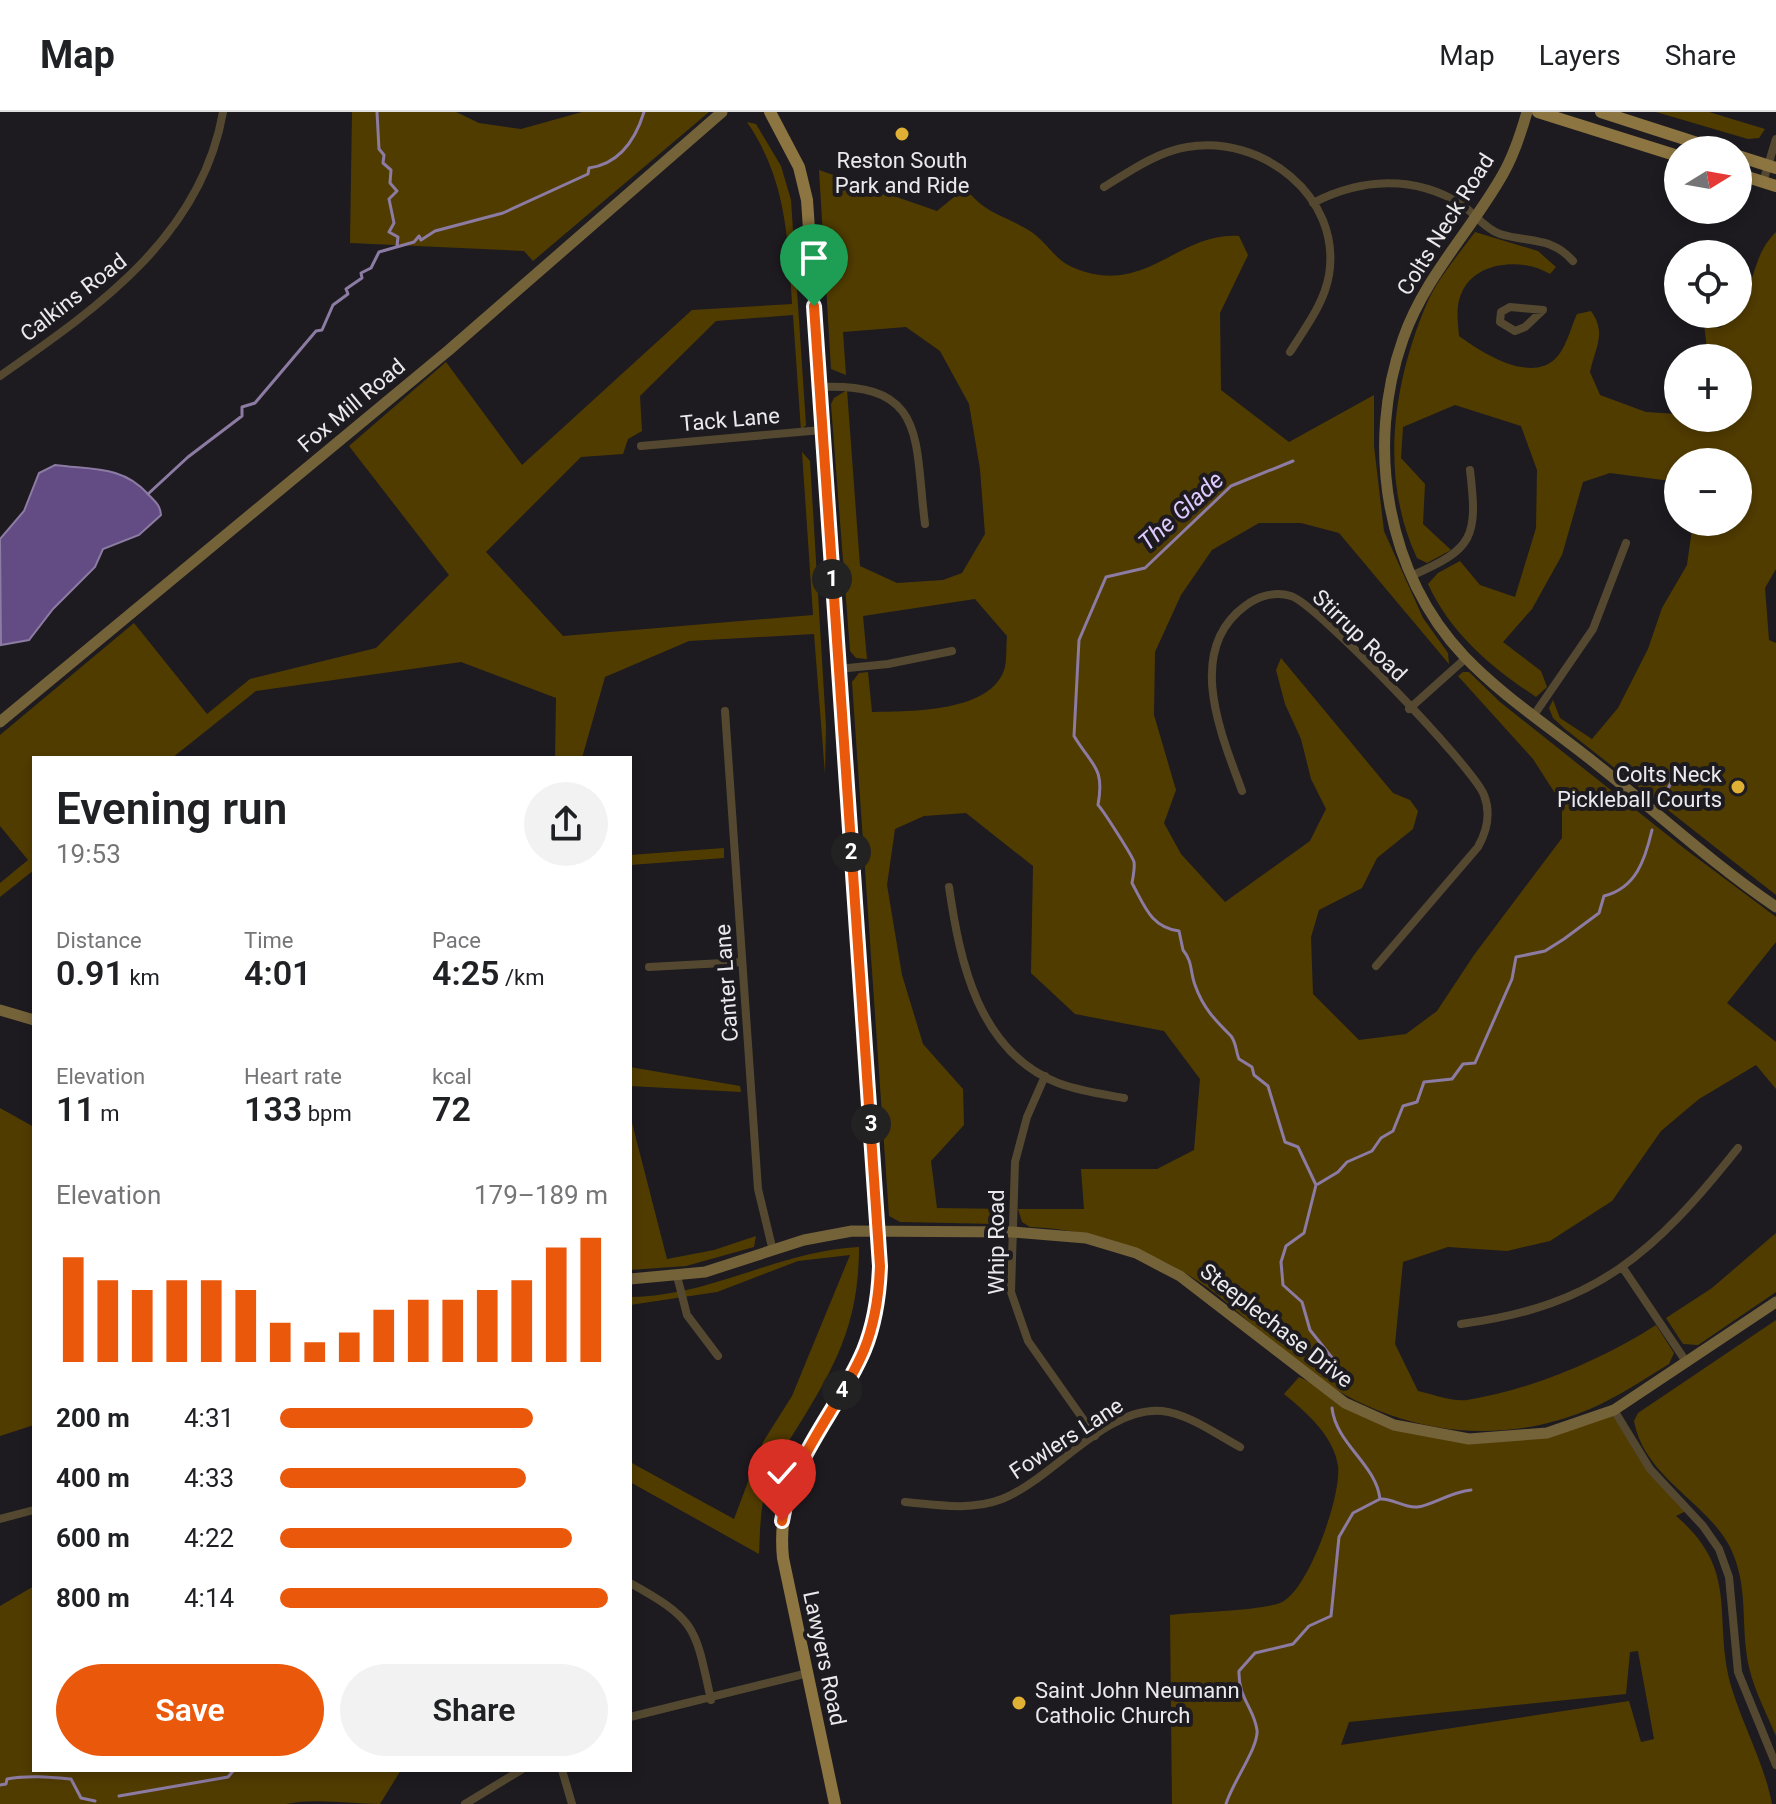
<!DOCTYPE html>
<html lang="en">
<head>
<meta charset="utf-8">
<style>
	:root { --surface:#fff; --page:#f2f2f2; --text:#202124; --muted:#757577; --line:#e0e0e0; --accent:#ea580c }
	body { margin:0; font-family:Roboto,sans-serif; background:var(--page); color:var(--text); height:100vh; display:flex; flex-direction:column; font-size:30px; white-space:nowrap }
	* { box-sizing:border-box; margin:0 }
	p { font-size:26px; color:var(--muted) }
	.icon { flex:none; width:44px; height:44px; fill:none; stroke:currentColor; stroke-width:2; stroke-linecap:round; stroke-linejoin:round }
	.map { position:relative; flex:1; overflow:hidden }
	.panel { position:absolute; left:32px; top:644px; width:600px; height:1016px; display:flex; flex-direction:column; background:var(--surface); border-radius:0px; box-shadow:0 4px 12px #0003 }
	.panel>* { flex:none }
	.needle { width:52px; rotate:79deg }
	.controls { position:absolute; left:1664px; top:24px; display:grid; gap:16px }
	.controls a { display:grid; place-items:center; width:88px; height:88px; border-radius:50%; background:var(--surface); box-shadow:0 4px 12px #0003; font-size:40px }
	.pin { position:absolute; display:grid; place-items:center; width:68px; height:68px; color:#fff; margin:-82px -34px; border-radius:50% 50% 50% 0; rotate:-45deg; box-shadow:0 0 8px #0007 }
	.pin .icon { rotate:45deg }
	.km { position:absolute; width:40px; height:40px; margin:-20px; border-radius:50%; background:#222; color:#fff; font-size:22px; line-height:40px; text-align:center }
	.round { display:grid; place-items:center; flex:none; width:84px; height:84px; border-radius:42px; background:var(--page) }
	.summary { display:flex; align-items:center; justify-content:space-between; height:136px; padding:0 24px }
	h1 { font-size:44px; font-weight:600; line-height:60px }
	.stats { display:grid; grid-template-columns:repeat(3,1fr); gap:12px; height:136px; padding:8px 24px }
	.stats div { display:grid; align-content:center }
	.stats b { font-size:34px; font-weight:600 }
	.stats small { font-size:22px; font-weight:400 }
	.stats p { font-size:22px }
	.chart { height:224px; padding:16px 24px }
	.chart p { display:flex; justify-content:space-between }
	.chart svg { width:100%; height:144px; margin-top:8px; stroke:var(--accent); stroke-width:6 }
	.cta { display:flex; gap:16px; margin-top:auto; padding:16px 24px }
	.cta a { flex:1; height:92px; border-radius:48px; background:var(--accent); color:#fff; font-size:32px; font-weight:600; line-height:92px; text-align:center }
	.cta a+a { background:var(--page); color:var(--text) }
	ul { padding:0 24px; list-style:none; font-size:26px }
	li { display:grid; grid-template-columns:128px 96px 1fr; align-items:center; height:60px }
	li i { height:20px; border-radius:10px; background:var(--accent) }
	header { display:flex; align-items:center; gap:48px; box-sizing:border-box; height:112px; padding:0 40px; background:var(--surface); border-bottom:2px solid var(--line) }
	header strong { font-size:38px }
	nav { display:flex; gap:44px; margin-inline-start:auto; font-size:28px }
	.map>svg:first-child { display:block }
</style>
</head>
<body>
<header>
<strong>Map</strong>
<nav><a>Map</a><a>Layers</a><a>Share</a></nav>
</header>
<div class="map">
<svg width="1776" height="1692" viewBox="0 0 1776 1692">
	<rect width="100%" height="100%" fill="#1d1b20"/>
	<!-- green -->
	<path fill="#513c00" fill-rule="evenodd" d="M352 0H456L479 11 521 17 582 0H709L533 149 524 139 350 131Z
		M1656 0H1709L1765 17 1759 26 1748 27Z
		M747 10 756 12 781 54 791 88 806 313 801 319 793 203 716 209 640 284 642 319 628 327 623 342 581 345 486 440 563 524 813 503 802 340 810 349 826 614 825 662 814 522 689 529 605 565 582 646H555L556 586 461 550 256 579 172 646H34V758L0 785V771L28 748 0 714V623L134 511 207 602 250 567 376 536 449 463 349 334 446 250 522 353 692 198 792 192C788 125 786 67 747 10Z
		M819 58 937 99 965 76C988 104 1001 101 1030 119 1045 128 1055 148 1072 155 1145 187 1176 120 1239 124L1248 143 1220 201 1221 278 1289 330 1374 283V334L1384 419 1423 506 1448 541 1449 552 1339 421 1301 411H1259L1212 438 1181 483 1155 540 1154 603 1176 678 1164 711 1181 742 1225 790 1310 729 1326 697 1311 667 1301 627 1285 592 1276 558 1281 546 1393 681 1410 688 1418 699 1413 717 1377 746 1362 776 1319 798 1311 825 1313 882 1359 928 1406 922 1437 899 1474 843 1562 726V692L1533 647 1458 564 1463 560H1469L1500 590 1685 737 1776 805V830L1727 891 1776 930V977L1756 953 1699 987 1661 1019 1612 1089 1550 1129 1507 1139 1448 1135 1403 1150 1395 1232 1418 1279C1432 1282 1452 1290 1467 1288 1530 1278 1602 1248 1656 1213L1674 1241 1669 1252C1644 1267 1618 1285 1590 1297 1493 1338 1387 1320 1304 1256 1274 1233 1246 1206 1216 1182 1164 1142 1095 1117 1030 1115L1022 1110 1018 1097H1084L1081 1057H1157L1194 1038 1200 967 1164 919 1075 902 1031 861 1033 754 966 701 924 704 895 717 887 773 902 863 923 932 963 977 964 1013 931 1049 937 1096 1007 1097 1005 1106 996 1112 900 1110 889 1104 852 570 859 561 868 560 872 600C910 599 993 601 1005 555 1007 545 1006 533 1007 524L975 487 863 504 867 547 856 546 850 539 831 292 834 286 847 278 860 454 897 471 943 468 962 461 985 422 980 357 969 292 940 239 906 215 843 220 846 263 831 257Z
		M1475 120 1538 139 1556 155 1550 162C1525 146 1476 148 1462 180 1455 194 1458 210 1459 224 1482 241 1530 271 1555 247 1566 237 1571 215 1577 202L1591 199C1607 221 1595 236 1590 260L1600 283 1646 300 1678 302V306H1738V246H1708L1704 212 1719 216C1759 192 1745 150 1776 120V457L1765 476 1769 528 1776 531V783L1565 617 1553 606 1549 596 1553 588 1560 606 1592 627 1618 596 1648 537 1662 496 1687 453 1693 410H1738V350H1678V370L1610 361 1583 370 1562 443 1532 497 1503 530 1541 559 1547 575 1536 585C1491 555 1451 522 1428 472L1438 461 1460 449 1480 473 1515 485 1536 416 1537 358 1521 314 1455 293 1403 315 1401 346 1425 372 1423 412 1451 438 1427 451 1417 446C1379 365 1393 271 1427 191 1438 166 1459 142 1475 120Z
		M724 736V746L630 753V743Z
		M630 955 740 974 741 980 630 974Z
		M0 996 34 1015V1313L0 1324Z
		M630 1003 667 1147 714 1138 756 1124 754 1135 686 1154 630 1158Z
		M1776 1121V1180L1698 1233 1683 1232 1666 1206 1712 1176Z
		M859 1135C859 1204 840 1246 805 1303 790 1328 772 1352 765 1380 760 1400 760 1422 759 1442L630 1370V1350L734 1407 763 1330 792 1284 850 1143 798 1149 717 1180 630 1193V1185C713 1184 778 1139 859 1135Z
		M1776 1208V1624C1764 1595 1749 1569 1746 1537 1742 1501 1747 1470 1730 1435 1706 1389 1644 1365 1634 1309L1638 1301Z
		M1299 1265 1419 1320 1522 1325 1614 1298 1635 1335 1688 1398 1676 1404C1742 1460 1711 1506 1732 1577 1744 1616 1764 1651 1772 1692H1172L1170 1503C1196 1500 1259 1499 1280 1491 1308 1481 1342 1382 1338 1354 1334 1324 1306 1300 1284 1282ZM1638 1539 1654 1627 1641 1630 1629 1589 1341 1633 1349 1610 1626 1582 1630 1540Z
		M34 1474V1658H401L380 1692C347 1692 317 1686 286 1692H0V1494Z"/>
	<!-- water -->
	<path fill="#634c84" stroke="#8c7ba3" stroke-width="2" d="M55 353C91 358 122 353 148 382 155 390 160 392 161 403L139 423 103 437 95 455 53 497 29 528 1 533 0 427 24 399 39 361Z"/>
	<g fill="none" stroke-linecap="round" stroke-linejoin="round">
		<!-- stream -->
		<path stroke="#8c7ba3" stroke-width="3" d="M377 0 379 37 384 43 383 51 391 58 390 71 397 79 389 87 394 111 389 120 398 125 397 134
			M1293 349 1231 374 1145 456 1106 465 1079 528 1074 624C1092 654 1105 655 1098 693 1103 698 1133 745 1134 750 1135 756 1133 765 1132 771 1145 795 1151 815 1179 819L1183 838C1193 850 1190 860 1195 873 1203 896 1215 908 1231 924 1236 930 1236 940 1239 947L1252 955 1254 963 1268 974 1285 1030 1298 1035 1316 1073 1304 1121 1286 1134 1281 1150 1283 1173 1302 1190 1310 1218 1337 1252 1338 1270
			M148 382 188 345 242 304V295L255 291 316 219 322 218 333 193 348 182 346 177 362 166 361 161 371 156 379 140 414 130 419 124 421 128 435 119 503 101 588 62 589 56C618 52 635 29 644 0
			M1663 685 1671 671 1672 658
			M1318 1072 1338 1060 1347 1050 1372 1039 1381 1026 1393 1019 1403 994 1417 990 1424 970 1452 967 1463 952 1475 951 1512 867 1516 845 1545 839 1564 827 1599 801 1604 784C1636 776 1645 748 1652 718
			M1332 1296C1336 1332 1376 1352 1380 1387
			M1380 1387C1393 1386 1403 1396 1417 1395 1431 1394 1450 1380 1471 1378
			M0 1673 6 1672 7 1667C28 1663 49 1665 71 1667L81 1686 95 1689
			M119 1684 228 1665 234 1658
			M1226 1692C1232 1671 1259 1635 1257 1618 1254 1596 1238 1586 1239 1559L1255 1541 1293 1532 1309 1514 1331 1504 1339 1425 1353 1401 1380 1387"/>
		<!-- street -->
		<path stroke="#544930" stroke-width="8" d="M1763 70 1776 27
			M1104 75C1130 59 1157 40 1187 35 1261 22 1342 84 1329 163 1324 192 1305 216 1290 240
			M1313 91C1361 66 1414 63 1461 92 1474 101 1485 117 1500 122 1529 131 1551 124 1573 149
			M1510 195 1543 198 1525 215 1515 219 1500 210 1501 200Z
			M0 264C97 196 201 125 223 0
			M819 275C928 270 914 327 925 412
			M641 334 822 318
			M1411 464C1474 437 1478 425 1470 358
			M838 557 888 552 952 539
			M1409 597 1466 546
			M725 599 758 1077 773 1139
			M1534 603 1593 517 1626 431
			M1242 679C1222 624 1184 539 1245 494 1258 484 1275 479 1291 484 1317 492 1474 656 1484 683 1491 701 1487 719 1478 735L1376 854
			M949 775C960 850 978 939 1058 971 1079 979 1102 982 1124 986
			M649 855 742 850
			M1045 964 1027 1005 1015 1050 1011 1180 1028 1229 1095 1324
			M1623 1156 1687 1251
			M677 1164 687 1203 718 1244
			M1461 1212C1598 1194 1655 1140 1738 1036
			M1614 1298 1650 1357 1703 1414 1719 1437 1729 1465 1738 1560 1776 1653
			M905 1390C937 1393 971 1399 1002 1387 1053 1367 1105 1294 1162 1299 1189 1302 1216 1322 1240 1335
			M0 1407 34 1398
			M630 1471C697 1508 695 1515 711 1588
			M630 1605 808 1561
			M562 1658 572 1692
			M465 1692 521 1658"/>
		<!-- secondary -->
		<path stroke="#746239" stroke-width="11" d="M1527 0C1521 21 1514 43 1503 62 1471 119 1425 164 1403 227 1365 334 1386 461 1464 544 1504 586 1556 619 1600 655 1659 702 1714 753 1776 795
			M0 610 449 238 722 0
			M0 898 34 908
			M630 1167 705 1160 804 1128 852 1119 1013 1120 1086 1126 1136 1141 1180 1164 1345 1291 1394 1313 1469 1327 1547 1321 1614 1298 1776 1190"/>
		<!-- primary -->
		<path stroke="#8c7540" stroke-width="12" d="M770 0 799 55 807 88 880 1154C879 1183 875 1211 863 1238 833 1312 774 1358 783 1446L835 1692
			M1538 0 1678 44
			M1601 0 1719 38
			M1738 44 1776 56
			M1738 62 1776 74"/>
	</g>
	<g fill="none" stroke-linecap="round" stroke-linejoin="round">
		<!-- route casing -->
		<g stroke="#fff" stroke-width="16">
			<path id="route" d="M782 1409C792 1344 839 1297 864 1238 875 1211 879 1183 880 1154L814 194"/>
		</g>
		<!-- route -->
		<use href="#route" stroke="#ea580c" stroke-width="10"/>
	</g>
	<!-- markers -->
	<g fill="#dfb034" stroke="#1d1b20" stroke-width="3">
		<circle cx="902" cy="22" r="8"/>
		<circle cx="1738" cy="675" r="8"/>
		<circle cx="1019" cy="1591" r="8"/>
	</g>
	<g text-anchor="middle" stroke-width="8" stroke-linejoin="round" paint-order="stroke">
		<!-- poi labels -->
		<g font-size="22" fill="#eae9ec" stroke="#1d1b20">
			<text x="902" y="56">Reston South<tspan x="902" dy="25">Park and Ride</tspan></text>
			<text x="1722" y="670" text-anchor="end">Colts Neck<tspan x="1722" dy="25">Pickleball Courts</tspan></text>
			<text x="1035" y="1586" text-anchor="start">Saint John Neumann<tspan x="1035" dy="25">Catholic Church</tspan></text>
		</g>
		<!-- street labels -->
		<g font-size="22" fill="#eae9ec" stroke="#1d1b20">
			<text transform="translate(1445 112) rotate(-58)" y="8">Colts Neck Road</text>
			<text transform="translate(73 185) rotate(-38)" y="8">Calkins Road</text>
			<text transform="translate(351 293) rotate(-40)" y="8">Fox Mill Road</text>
			<text transform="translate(730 307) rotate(-5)" y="8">Tack Lane</text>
			<text transform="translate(1360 523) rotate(44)" y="8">Stirrup Road</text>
			<text transform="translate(726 871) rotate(-94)" y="8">Canter Lane</text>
			<text transform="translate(996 1130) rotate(-90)" y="8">Whip Road</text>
			<text transform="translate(1277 1213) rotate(38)" y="8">Steeplechase Drive</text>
			<text transform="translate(1066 1326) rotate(-33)" y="8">Fowlers Lane</text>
			<text transform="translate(825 1546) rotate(78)" y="8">Lawyers Road</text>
		</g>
		<!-- water labels -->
		<g font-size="24" font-style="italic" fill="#decafe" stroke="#1d1b20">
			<text transform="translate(1181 399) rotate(-42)" y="8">The Glade</text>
		</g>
	</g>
</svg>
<div class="controls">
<a><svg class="needle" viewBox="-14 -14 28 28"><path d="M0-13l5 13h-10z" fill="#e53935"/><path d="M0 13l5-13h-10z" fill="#757577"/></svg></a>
<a><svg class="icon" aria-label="locate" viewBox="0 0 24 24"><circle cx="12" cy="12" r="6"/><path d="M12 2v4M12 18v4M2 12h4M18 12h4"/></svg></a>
<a>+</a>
<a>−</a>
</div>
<div class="pin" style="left:814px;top:194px;background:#1e9e55"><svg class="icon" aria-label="arrive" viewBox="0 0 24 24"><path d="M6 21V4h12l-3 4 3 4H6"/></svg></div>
<div class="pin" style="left:782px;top:1409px;background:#d93025"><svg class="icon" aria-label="check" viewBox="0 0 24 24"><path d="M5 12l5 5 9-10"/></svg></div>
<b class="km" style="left:832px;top:467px">1</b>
<b class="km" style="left:851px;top:740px">2</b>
<b class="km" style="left:871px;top:1012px">3</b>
<b class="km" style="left:842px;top:1278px">4</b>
<section class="panel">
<div class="summary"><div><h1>Evening run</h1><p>19:53</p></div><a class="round"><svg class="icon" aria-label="share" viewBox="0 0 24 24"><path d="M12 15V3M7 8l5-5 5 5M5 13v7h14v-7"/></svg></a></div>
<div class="stats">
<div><p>Distance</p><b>0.91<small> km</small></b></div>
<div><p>Time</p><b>4:01</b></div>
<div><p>Pace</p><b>4:25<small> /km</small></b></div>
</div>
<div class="stats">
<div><p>Elevation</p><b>11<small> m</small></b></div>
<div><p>Heart rate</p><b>133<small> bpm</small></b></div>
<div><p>kcal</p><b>72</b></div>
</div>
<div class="chart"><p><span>Elevation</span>179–189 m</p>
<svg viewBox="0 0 160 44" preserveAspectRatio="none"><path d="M5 44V12M15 44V19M25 44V22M35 44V19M45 44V19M55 44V22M65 44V32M75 44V38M85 44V35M95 44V28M105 44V25M115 44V25M125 44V22M135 44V19M145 44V9M155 44V6"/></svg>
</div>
<ul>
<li><b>200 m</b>4:31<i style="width:77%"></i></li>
<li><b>400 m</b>4:33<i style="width:75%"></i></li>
<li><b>600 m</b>4:22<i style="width:89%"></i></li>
<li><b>800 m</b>4:14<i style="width:100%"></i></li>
</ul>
<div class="cta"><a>Save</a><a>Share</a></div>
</section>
</div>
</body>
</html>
